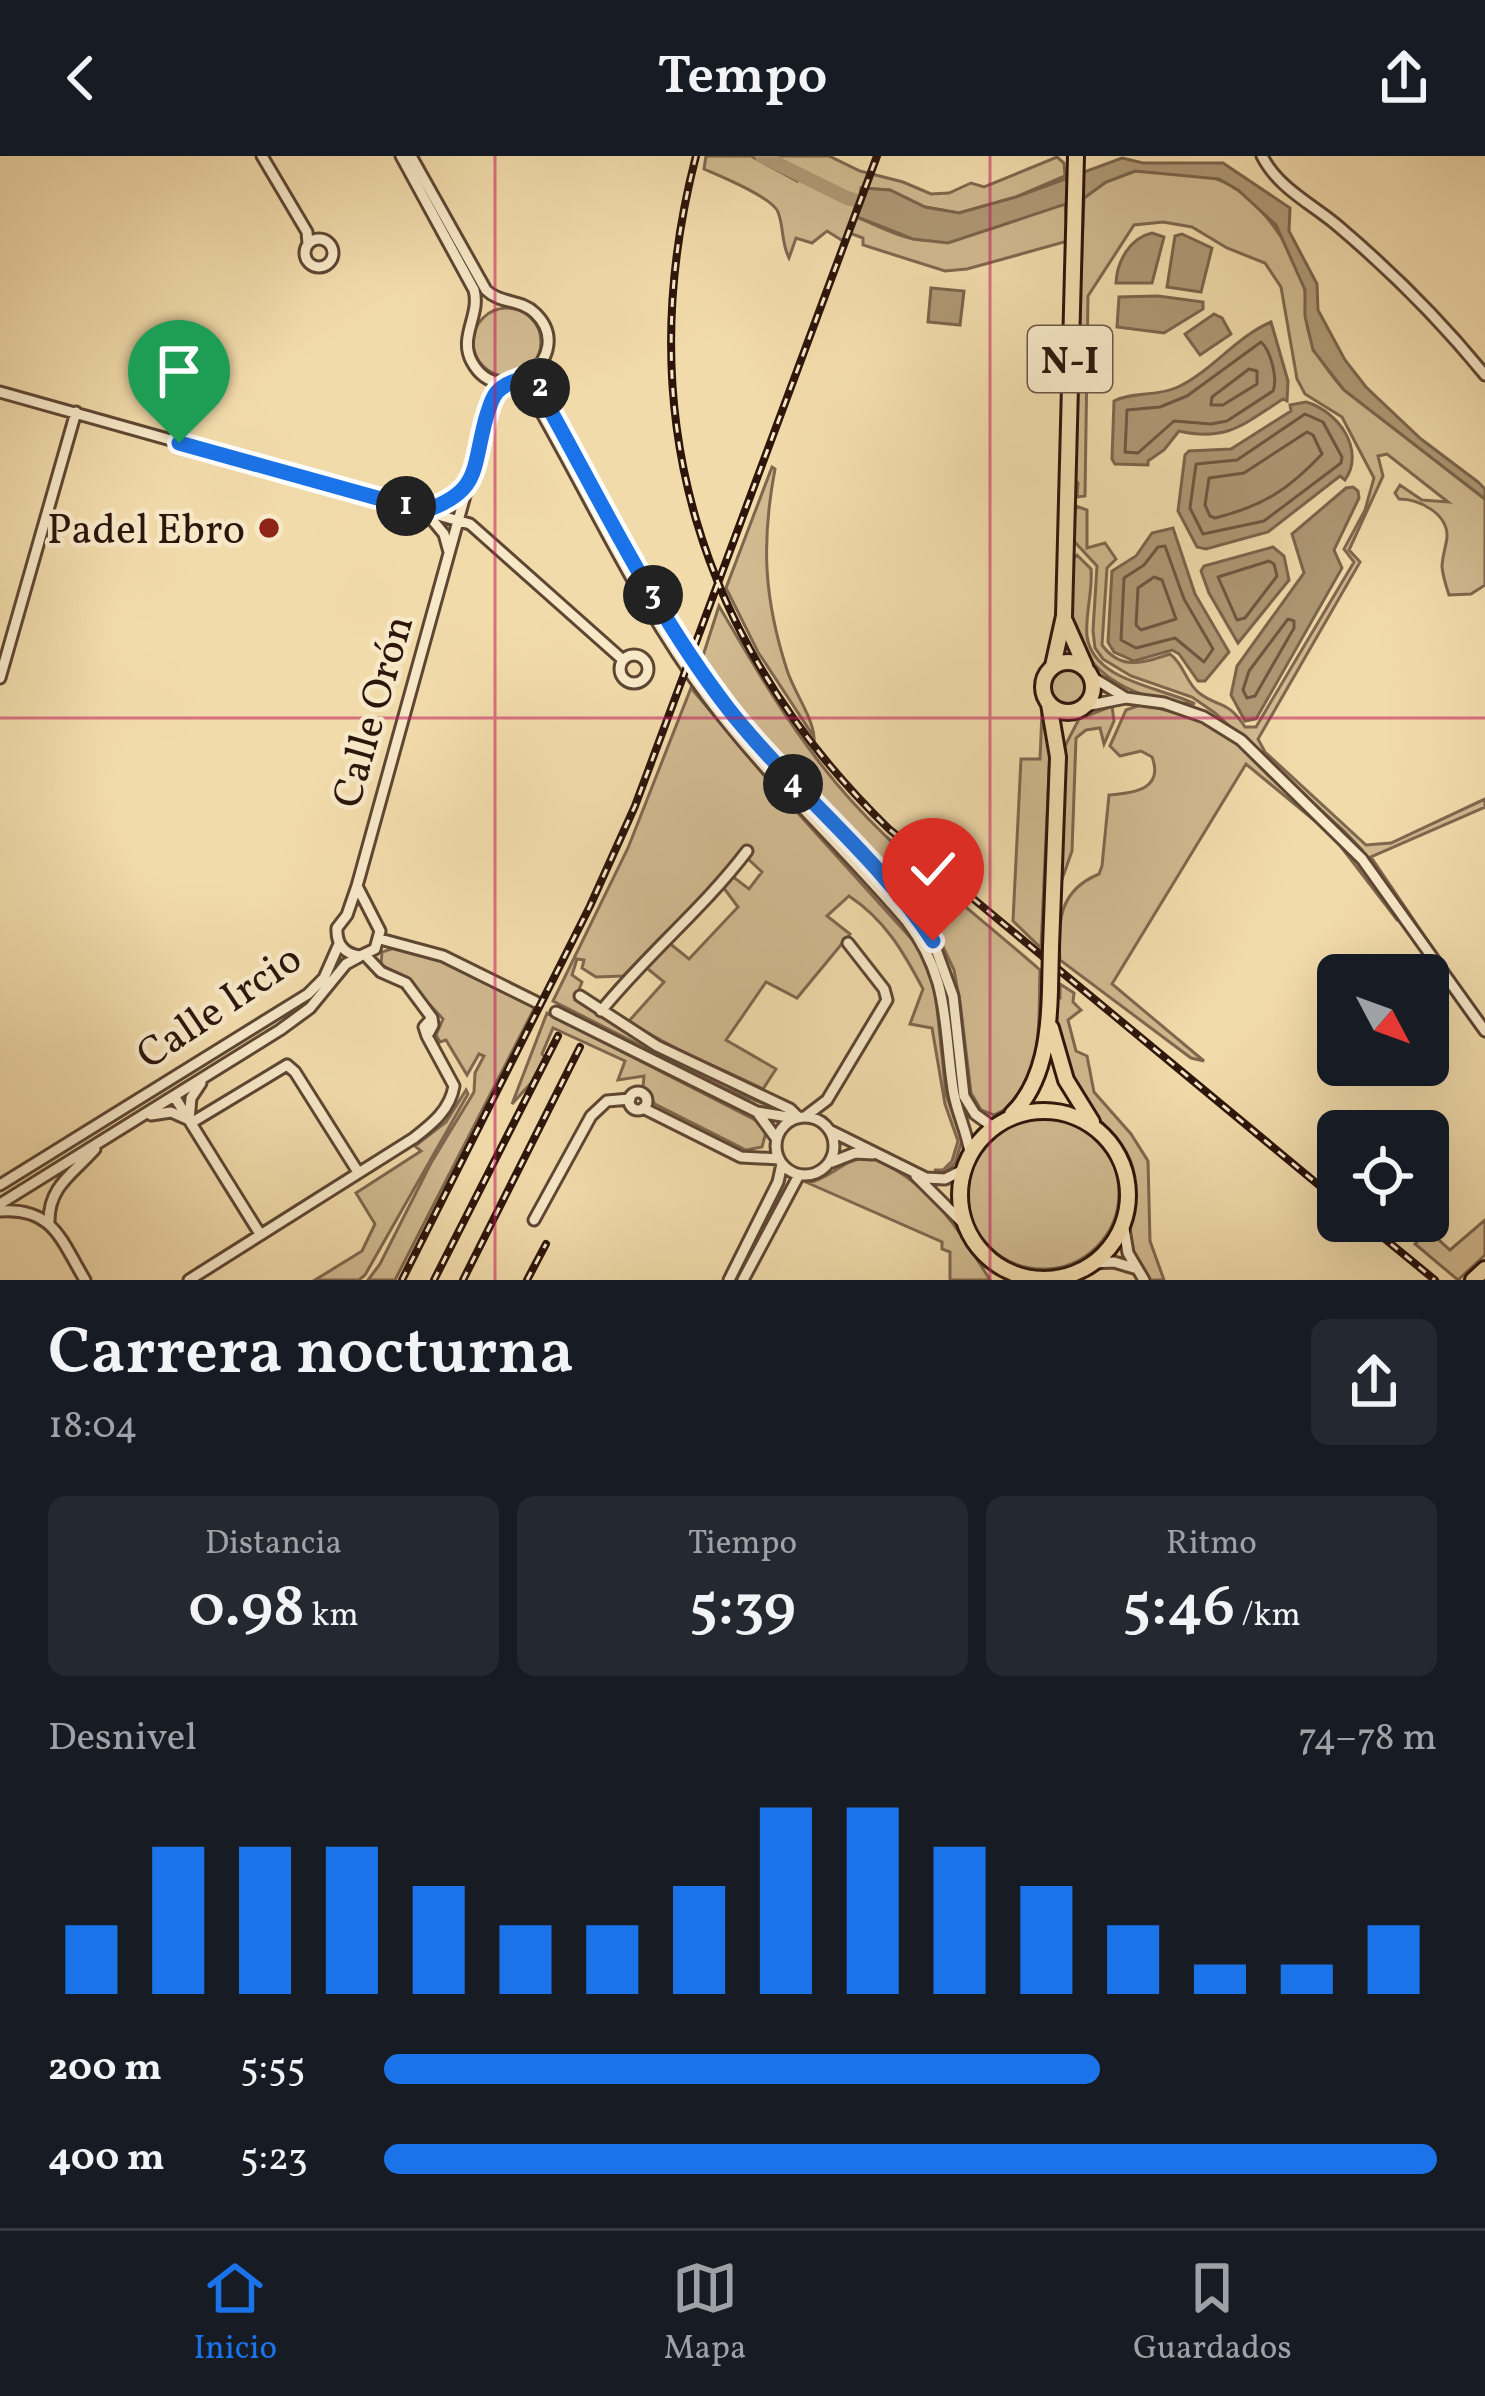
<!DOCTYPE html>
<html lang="es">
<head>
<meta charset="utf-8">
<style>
	:root { --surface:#171b24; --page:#242831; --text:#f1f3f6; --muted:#9ea1a6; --line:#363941; --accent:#1a73e8 }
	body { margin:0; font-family:Vollkorn,serif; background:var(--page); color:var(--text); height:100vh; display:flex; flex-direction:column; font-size:45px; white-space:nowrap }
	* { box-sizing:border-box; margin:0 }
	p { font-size:39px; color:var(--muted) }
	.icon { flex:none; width:66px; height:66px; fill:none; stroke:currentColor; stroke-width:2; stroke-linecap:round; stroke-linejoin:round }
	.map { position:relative; height:1124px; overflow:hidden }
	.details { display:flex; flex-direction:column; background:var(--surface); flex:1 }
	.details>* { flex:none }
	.needle { width:78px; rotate:131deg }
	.tools { position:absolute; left:1317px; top:798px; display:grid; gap:24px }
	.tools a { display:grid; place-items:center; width:132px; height:132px; border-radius:18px; background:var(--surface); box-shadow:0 12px 48px #0002; font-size:60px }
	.pin { position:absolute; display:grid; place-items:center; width:102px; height:102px; color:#fff; margin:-123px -51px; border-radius:50% 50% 50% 0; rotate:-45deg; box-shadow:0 0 12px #0007 }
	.pin .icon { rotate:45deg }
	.km { position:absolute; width:60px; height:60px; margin:-30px; border-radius:50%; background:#222; color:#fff; font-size:33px; line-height:60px; text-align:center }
	.round { display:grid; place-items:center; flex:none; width:126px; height:126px; border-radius:18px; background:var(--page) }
	.summary { display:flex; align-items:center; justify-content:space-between; height:204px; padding:0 48px }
	h1 { font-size:66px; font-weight:600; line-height:90px }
	.metrics { display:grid; grid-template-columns:repeat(3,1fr); gap:18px; height:204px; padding:12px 48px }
	.metrics div { display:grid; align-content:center; border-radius:18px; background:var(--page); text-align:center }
	.metrics b { font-size:60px; font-weight:600 }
	.metrics small { font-size:33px; font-weight:400 }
	.metrics p { font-size:33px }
	.chart { height:336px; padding:24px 48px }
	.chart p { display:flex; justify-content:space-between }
	.chart svg { width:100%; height:216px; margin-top:12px; stroke:var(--accent); stroke-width:6 }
	ul { padding:0 48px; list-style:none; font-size:39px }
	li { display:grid; grid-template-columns:192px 144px 1fr; align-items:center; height:90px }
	li i { height:30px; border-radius:15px; background:var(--accent) }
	header { display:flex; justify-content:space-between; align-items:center; height:156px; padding:0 48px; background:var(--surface); font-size:54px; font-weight:600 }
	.menu { display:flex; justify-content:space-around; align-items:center; height:168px; border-top:3px solid var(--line); background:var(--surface); font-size:33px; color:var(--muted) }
	.menu a { display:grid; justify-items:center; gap:6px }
	.menu .on { color:var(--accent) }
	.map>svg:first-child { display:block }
</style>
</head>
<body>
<header><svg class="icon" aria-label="back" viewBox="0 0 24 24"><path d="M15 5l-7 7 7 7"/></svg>Tempo<svg class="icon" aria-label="share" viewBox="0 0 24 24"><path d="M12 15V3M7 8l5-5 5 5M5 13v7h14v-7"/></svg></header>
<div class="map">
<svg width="1485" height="1124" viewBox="0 0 1485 1124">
	<rect width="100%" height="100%" fill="#f2dbab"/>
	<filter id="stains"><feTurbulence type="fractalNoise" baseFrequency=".00167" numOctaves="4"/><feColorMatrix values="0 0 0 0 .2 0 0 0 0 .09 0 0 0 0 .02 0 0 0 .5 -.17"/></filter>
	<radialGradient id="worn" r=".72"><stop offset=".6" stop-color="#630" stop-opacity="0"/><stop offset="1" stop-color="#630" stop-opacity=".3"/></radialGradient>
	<!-- green -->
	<path fill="#d1b990" stroke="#7f674e" stroke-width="3" d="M706 0H751L797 25 798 18 770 0H829L860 15 903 26 931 38 949 37 971 27 984 31 1057 1 1064 7 1065 20 1016 41 959 57 925 51 890 34 862 32 857 61C874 68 892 78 910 82 954 93 1022 60 1065 47L1068 85 967 113 945 115 863 89V82L847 76 843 85 827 75 812 87 796 82 789 102C781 86 784 71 778 56 772 41 720 20 704 13Z
		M1135 15C1155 17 1203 17 1217 23 1256 37 1298 95 1305 135 1307 144 1304 154 1306 163 1310 193 1325 212 1344 234L1485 343V429L1471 438 1449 439C1446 430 1443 420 1442 411 1442 401 1446 391 1447 381 1448 358 1420 343 1399 343L1395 337 1400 329 1422 344 1448 346 1387 298 1378 300 1383 320 1349 394 1360 406 1258 583 1265 596 1366 689 1391 687 1485 643V651L1371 701 1485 869 1362 694 1344 675 1215 557 1192 541 1131 520 1103 503 1095 492 1093 475 1097 410 1071 382 1076 350 1087 354V392L1105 387 1116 403 1107 412 1102 489C1121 515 1143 507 1170 498 1184 508 1186 527 1199 537 1219 552 1228 544 1245 571H1256L1354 406 1344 393 1365 354 1374 322 1342 261 1305 238 1297 223 1281 131 1265 107 1227 92 1192 71 1163 66 1134 69 1088 140 1085 340 1077 341 1078 327 1073 321 1084 42 1106 26Z
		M473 186a34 34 0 1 1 68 0a34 34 0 1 1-68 0Z
		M772 311 775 313C761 387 764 443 787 514 794 536 813 562 814 581L758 496 726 432Z
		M1077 399 1091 413C1093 435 1085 458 1087 480 1093 526 1162 531 1195 548 1139 545 1084 522 1071 463 1067 445 1070 423 1070 405Z
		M719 450C755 512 790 572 836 627 894 697 972 754 1040 814 1038 858 1046 938 994 959L981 954 971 937 960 846 954 814 938 780 913 745 763 585 701 506Z
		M1049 532a18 18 0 1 1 36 0a18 18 0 1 1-36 0Z
		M691 532 768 624 917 789 935 833 946 938 962 984 955 1007 944 1017 934 1014H943L952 1005 958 985 945 948 932 872 910 868 923 833C903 795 885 764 849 740L827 760 850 778 797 842 766 826 726 884 776 913 763 933C717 910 672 894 629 865L664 826 643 809 668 786 689 803 738 751 723 731 732 720 749 733 762 716 747 702 623 820 596 821 582 812 584 804 577 803 572 819 582 826 575 844 628 877 767 949 726 933 553 845 628 692Z
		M1143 548 1198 563 1244 592 1357 704 1398 765 1332 679 1246 608 1112 828 1204 905 1191 902 1060 804C1057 764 1060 734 1099 718L1102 710 1109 639C1135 637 1164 633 1152 601L1141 595 1120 600 1110 590 1126 554Z
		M1112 550 1114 565 1104 588 1100 572 1086 574 1076 582 1072 695 1060 729 1065 590 1079 563Z
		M1042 556 1050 595 1041 792 1013 765 1021 603H1040Z
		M397 791 435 802 535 851 395 1124H368L380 1108 431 1007 474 936 475 917 484 900 479 898 467 919 446 884 440 886 436 879 443 863 402 819 381 809 382 796Z
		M1060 828 1074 837 1073 846 1081 854 1068 864 1076 895 1087 900 1094 936 1131 978 1148 1005 1150 1085 1164 1124H1149C1143 1112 1127 1098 1127 1083 1126 1057 1141 1037 1132 1009 1125 988 1108 973 1093 957 1065 927 1056 882 1056 843L1060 842Z
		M547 857 759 966 766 976 762 991 746 994 655 948 643 931 644 920 618 924 625 905 553 872 542 898 545 901 531 927 512 948Z
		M466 934 468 938 365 1119 359 1124H315L362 1095 375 1068 356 1037 421 995 415 990 446 966Z
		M967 1037a76 76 0 1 1 152 0a76 76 0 1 1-152 0Z
		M868 1001C927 1021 959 1074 990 1124H950V1096L942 1093V1086L808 1027C833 1021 842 1004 868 1001Z
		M1485 1064V1099L1458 1124 1415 1088 1429 1075 1450 1094Z"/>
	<!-- water -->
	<path fill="#af9875" stroke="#7b644b" stroke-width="3" d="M1122 2 1143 7H1223L1290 52 1289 75 1317 128 1318 154 1345 204 1366 231 1421 283 1478 326 1485 333V343L1344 234 1313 194 1305 160V134L1276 69 1238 34 1219 23 1135 15 1106 26 1084 42 948 87 913 83 857 61 861 32 890 34 925 51 959 57 1016 41Z
		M1152 77 1164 81 1152 127H1116C1117 105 1130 82 1152 77Z
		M1182 78 1212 92 1201 136 1167 131 1175 80Z
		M931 132 964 135 960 169 928 166Z
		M1158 140 1203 146V153L1164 177 1117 171 1119 141Z
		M1214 158 1222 162 1231 178 1200 199 1185 178Z
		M1271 166 1288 225 1287 245 1283 243C1244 268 1227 286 1179 275L1164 294 1148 305V309L1115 308 1112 303 1114 245C1134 235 1157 241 1178 231 1212 215 1236 181 1271 166Z
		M1306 246C1338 255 1366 294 1345 324L1340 320 1268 376 1206 393 1197 391 1178 355 1185 299 1189 295 1231 293 1291 255 1290 249Z
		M1353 331 1358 335 1359 342 1334 394 1342 412 1256 563 1245 565 1231 539 1237 510 1304 417 1292 378 1346 332Z
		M1173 372 1195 438 1229 496 1205 525H1198L1179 498 1172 494 1134 505 1114 496 1108 486 1112 415 1136 400 1152 377Z
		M1273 391 1284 400 1289 424 1238 487 1209 437 1201 415 1204 410Z"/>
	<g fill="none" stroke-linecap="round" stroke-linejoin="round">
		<!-- shore -->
		<path stroke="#6e5640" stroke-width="3" d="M1261 186C1271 195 1278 223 1273 235L1227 265 1211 268 1174 265 1138 297 1125 296 1127 254 1160 251 1187 240Z
			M1249 213 1257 215V228L1223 249H1211L1212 241Z
			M1305 258 1323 266 1342 301 1341 307 1264 365 1203 378 1190 352 1196 308 1237 304Z
			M1307 276 1313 279 1322 298C1288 334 1263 350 1215 362L1210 360 1205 349 1209 322 1244 317Z
			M1165 390 1184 443 1213 493 1204 506 1175 482 1136 492 1121 484 1124 422 1144 409 1158 391Z
			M1269 405 1274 408 1277 420 1245 462 1237 464 1218 421Z
			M1154 421 1162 424 1176 463 1141 474 1136 469 1138 432Z
			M1288 463 1294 465V472L1255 540 1247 542 1243 534 1249 515Z"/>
		<!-- river -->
		<path stroke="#af9875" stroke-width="14" d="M762 0 847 42 872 49"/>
		<!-- minor casing -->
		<g stroke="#5e4633" stroke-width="15">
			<path id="minor" d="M262 0 307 76 308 88
				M401 0 474 134C481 159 458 181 472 206 501 259 579 199 535 157 521 143 500 148 486 134L411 0
				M1262 0C1278 32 1312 48 1338 70 1391 115 1441 165 1485 219
				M305 97a14 14 0 1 1 28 0a14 14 0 1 1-28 0Z
				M537 214 544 243 646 429 701 516 745 574 902 744 933 785 953 840 964 940 975 958 993 971
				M516 226 536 247C593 346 640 451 709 543 768 622 842 689 906 764 950 822 943 866 953 933 956 955 967 975 970 997
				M0 236 470 368 623 504
				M425 355 444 378 449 396
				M425 355 454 345 464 336
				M620 513a14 14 0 1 1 28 0a14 14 0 1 1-28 0Z
				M1092 521 1126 542
				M0 522 76 256
				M1085 550 1126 542 1164 547 1204 561 1241 584 1362 703 1485 875
				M357 730 380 775 375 793 360 800C344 798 336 788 337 772L347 759 357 730 492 242 506 227
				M380 783 443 800 536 846
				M365 799 381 816 406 827 432 862
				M580 840 657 890 790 953 798 961
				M601 855C647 798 703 753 747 695
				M556 856 757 956 794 962
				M432 862 433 869 427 880 424 871Z
				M629 945a9 9 0 1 1 18 0a9 9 0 1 1-18 0Z
				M174 940 260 1078
				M643 952 741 1001 779 1003
				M757 956 776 982
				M151 959 171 956 189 964 191 942 201 927
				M806 960 827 944 887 844 884 833 848 787
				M776 990a29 29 0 1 1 58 0a29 29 0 1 1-58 0Z
				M191 967 287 909 295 916 358 1016
				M831 975 926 1022 945 1023 963 1014
				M832 1006 855 997 873 998
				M916 1020 964 1068
				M0 1029 308 838 324 822 339 788
				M0 1048 280 874 310 852 346 808 359 801
				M0 1055C53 1051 61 1084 85 1124
				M534 1064 591 960 607 945 630 943
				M49 1065C49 1030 73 1018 95 993
				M1123 1067 1128 1097 1144 1124
				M1093 1107 1114 1106 1134 1112
				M189 1124 414 982C432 968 450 954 454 930L427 880
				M729 1124 778 1026 782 1008
				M743 1124 799 1019"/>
		</g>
		<!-- highway casing -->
		<g stroke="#2d150b" stroke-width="20">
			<path id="highway" d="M1065 465 1085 510
				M1043 531a25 25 0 1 1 50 0a25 25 0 1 1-50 0Z
				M1053 510 1064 460 1076 0
				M1049 548 1058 601 1051 791
				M1051 872 1066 924 1092 966
				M960 1039a84 84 0 1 1 168 0a84 84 0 1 1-168 0Z
				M1012 958C1044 927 1049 877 1050 834
				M1473 1124 1485 1113"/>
		</g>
		<!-- minor -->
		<use href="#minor" stroke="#f7e8c8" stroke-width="9"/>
		<!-- highway -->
		<use href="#highway" stroke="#f2dbab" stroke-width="14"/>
		<!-- rail casing -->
		<g stroke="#2d150b" stroke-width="8">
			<path id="rail" d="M696 0C629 258 699 488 889 673L1338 1045
				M1363 1065 1435 1124
				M402 1124 590 750 635 650 877 0
				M434 1124 558 880
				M463 1124 580 891
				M527 1124 546 1088"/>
		</g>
		<!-- rail -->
		<use href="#rail" stroke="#f7e8c8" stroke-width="3" stroke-dasharray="9" stroke-linecap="butt"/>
		<!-- highway-bridge casing -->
		<g stroke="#2d150b" stroke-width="20" stroke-linecap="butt">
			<path id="highway-bridge" d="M1050 834 1051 791"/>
		</g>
		<!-- highway-bridge -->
		<use href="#highway-bridge" stroke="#f2dbab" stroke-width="14"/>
	</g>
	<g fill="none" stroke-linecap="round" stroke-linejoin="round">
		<!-- route casing -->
		<g stroke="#fff" stroke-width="24">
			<path id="route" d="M179 287 424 355C481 336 472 313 486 262 489 253 491 243 497 236 507 224 525 224 537 214L544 243C602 347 654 456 727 551 789 631 880 702 933 785"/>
		</g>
		<!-- route -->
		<use href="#route" stroke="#1a73e8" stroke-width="15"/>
	</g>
	<!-- grid -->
	<path fill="none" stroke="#c2185b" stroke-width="3" stroke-opacity="0.55" d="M495 0V1124M990 0V1124M0 562H1485"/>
	<!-- markers -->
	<circle fill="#8f2418" stroke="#f7e8c8" stroke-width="4.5" cx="269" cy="372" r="12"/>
	<g text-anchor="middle" stroke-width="9" stroke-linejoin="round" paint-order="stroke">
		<!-- shield labels -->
		<rect fill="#f7e8c8" stroke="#6a5444" stroke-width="3" x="1028" y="170" width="84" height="66" rx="9"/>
		<g font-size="39" font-weight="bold" fill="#2d150b">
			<text x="1070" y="217">N-I</text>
		</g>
		<!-- poi labels -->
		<g font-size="42" fill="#2d150b" stroke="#f7e8c8" text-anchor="end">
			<text x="245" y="387">Padel Ebro</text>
		</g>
		<!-- street labels -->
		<g font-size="42" fill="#2d150b" stroke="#f7e8c8">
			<text transform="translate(371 555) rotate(-74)" y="15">Calle Orón</text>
			<text transform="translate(218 849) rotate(-34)" y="15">Calle Ircio</text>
		</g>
	</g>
	<rect width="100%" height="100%" filter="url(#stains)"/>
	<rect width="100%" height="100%" fill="url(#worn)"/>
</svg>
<div class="tools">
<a><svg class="needle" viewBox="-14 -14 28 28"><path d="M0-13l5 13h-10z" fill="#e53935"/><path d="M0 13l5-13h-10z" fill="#9ea1a6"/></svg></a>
<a><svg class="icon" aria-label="locate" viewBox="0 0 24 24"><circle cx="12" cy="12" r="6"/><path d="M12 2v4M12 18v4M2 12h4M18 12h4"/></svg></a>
</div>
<div class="pin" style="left:179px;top:287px;background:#1e9e55"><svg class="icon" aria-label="arrive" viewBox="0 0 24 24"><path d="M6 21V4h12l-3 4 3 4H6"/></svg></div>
<div class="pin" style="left:933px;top:785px;background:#d93025"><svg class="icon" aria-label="check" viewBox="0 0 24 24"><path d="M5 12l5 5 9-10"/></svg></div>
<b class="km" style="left:406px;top:350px">1</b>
<b class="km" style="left:540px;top:232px">2</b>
<b class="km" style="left:653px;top:439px">3</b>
<b class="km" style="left:793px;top:628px">4</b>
</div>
<section class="details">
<div class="summary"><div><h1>Carrera nocturna</h1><p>18:04</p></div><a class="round"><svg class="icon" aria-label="share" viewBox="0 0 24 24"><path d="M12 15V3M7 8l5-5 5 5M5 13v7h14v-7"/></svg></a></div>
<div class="metrics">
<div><p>Distancia</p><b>0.98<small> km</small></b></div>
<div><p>Tiempo</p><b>5:39</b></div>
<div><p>Ritmo</p><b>5:46<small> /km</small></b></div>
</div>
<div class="chart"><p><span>Desnivel</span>74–78 m</p>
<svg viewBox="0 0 160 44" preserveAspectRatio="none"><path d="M5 44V30M15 44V14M25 44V14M35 44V14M45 44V22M55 44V30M65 44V30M75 44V22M85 44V6M95 44V6M105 44V14M115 44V22M125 44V30M135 44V38M145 44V38M155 44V30"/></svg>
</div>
<ul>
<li><b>200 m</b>5:55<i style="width:68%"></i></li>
<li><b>400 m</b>5:23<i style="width:100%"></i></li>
</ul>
</section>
<nav class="menu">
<a class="on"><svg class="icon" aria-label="home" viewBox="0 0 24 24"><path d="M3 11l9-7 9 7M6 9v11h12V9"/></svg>Inicio</a>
<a><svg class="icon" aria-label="map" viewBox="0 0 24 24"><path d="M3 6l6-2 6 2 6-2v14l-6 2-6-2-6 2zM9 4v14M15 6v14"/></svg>Mapa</a>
<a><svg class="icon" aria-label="saved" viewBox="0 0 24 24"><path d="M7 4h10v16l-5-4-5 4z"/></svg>Guardados</a>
</nav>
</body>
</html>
